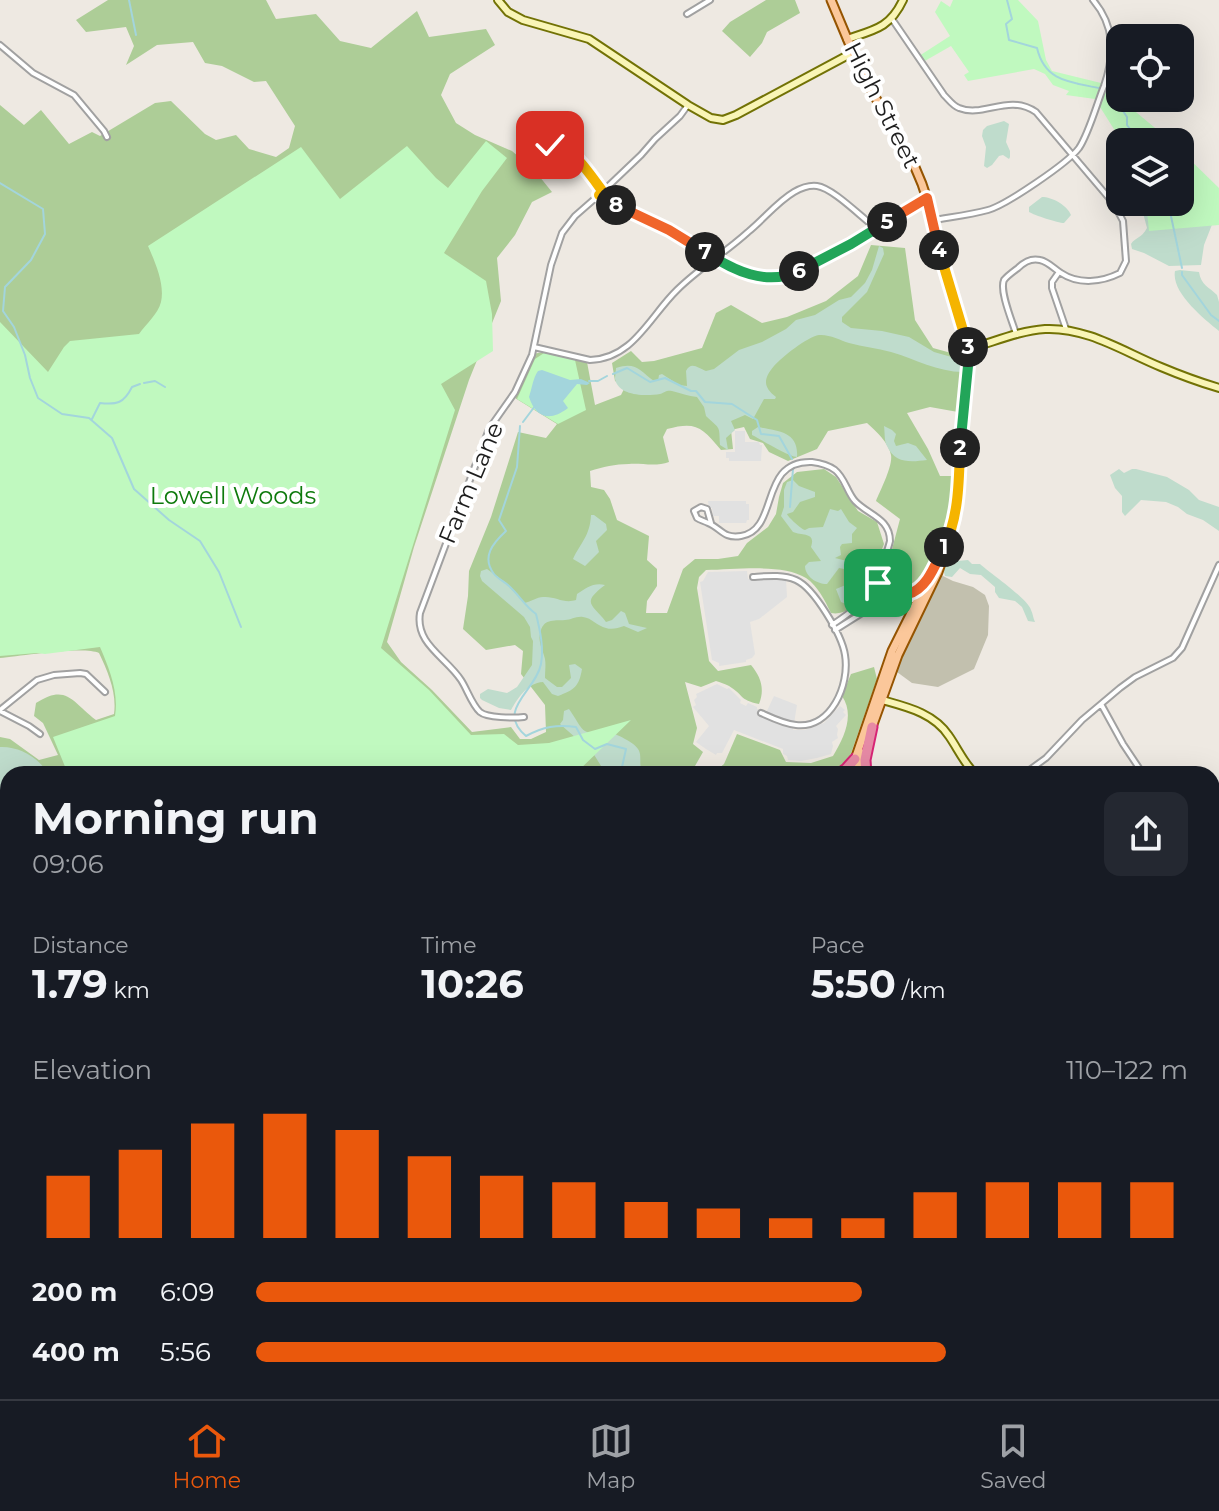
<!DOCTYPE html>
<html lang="en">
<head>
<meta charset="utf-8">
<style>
	:root { --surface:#171b24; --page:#242831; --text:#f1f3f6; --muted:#9ea1a6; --line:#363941; --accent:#ea580c }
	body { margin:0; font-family:Montserrat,sans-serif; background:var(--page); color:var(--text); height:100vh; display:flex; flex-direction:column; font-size:30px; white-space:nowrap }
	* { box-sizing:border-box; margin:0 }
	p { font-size:26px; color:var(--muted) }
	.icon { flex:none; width:44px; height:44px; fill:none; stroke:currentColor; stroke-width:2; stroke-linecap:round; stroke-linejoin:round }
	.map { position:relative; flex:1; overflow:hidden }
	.details { position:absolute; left:0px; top:766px; width:1220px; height:634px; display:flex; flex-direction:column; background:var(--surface); border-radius:24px 24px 0 0; box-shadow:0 8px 32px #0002 }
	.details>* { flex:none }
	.fabs { position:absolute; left:1106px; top:24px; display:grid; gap:16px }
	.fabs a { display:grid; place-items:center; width:88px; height:88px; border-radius:16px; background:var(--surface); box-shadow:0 8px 32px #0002; font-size:40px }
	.pin { position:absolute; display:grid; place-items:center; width:68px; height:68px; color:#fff; margin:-34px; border-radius:16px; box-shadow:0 4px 12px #0006 }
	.km { position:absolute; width:40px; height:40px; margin:-20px; border-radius:50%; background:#222; color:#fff; font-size:22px; line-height:40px; text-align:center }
	.round { display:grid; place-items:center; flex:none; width:84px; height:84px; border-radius:16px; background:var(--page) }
	.overview { display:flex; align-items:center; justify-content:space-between; height:136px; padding:0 32px }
	h1 { font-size:44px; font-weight:700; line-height:60px }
	.metrics { display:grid; grid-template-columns:repeat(3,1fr); gap:12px; height:136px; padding:8px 32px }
	.metrics div { display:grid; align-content:center }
	.metrics b { font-size:40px; font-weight:700 }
	.metrics small { font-size:22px; font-weight:400 }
	.metrics p { font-size:22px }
	.chart { height:224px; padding:16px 32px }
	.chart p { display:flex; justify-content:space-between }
	.chart svg { width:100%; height:144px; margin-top:8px; stroke:var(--accent); stroke-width:6 }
	ul { padding:0 32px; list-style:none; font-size:26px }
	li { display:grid; grid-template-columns:128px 96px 1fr; align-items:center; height:60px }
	li i { height:20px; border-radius:10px; background:var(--accent) }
	.dock { display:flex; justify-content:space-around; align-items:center; height:112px; border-top:2px solid var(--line); background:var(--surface); font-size:22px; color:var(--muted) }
	.dock a { display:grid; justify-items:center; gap:4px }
	.dock .active { color:var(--accent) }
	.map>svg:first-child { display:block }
</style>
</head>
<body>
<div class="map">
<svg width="1219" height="1399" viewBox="0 0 1219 1399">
	<rect width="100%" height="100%" fill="#eee9e2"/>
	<!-- construction -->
	<path fill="#c2c0ae" d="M941 575 953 581 973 587 985 595 989 606 988 635 974 669 938 687 912 683 897 672 903 652Z"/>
	<!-- forest -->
	<path fill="#adcd97" d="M108 0H266L276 19 316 14 340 41 371 48 417 11 429 37 486 29 495 45 450 74 441 95 456 123 475 135 512 151 535 171 552 192 532 202 515 235 497 258 501 301 469 380 414 547 387 642 401 662 432 690 472 732 511 727 520 739H531L546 732 545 705 521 674 523 651 515 645 486 650 463 629 468 596 469 571 491 517 518 432 546 438 557 424 515 398 534 354C550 348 571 358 587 362L595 405 621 395 625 387 615 381 612 363 631 351 642 362 654 361 702 348 716 313 731 305 762 323 787 317 826 301 858 276 871 245 905 248 915 320 933 348 962 356 965 366 958 412 930 407 907 413 928 449 940 476H953L950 509 943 542 921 578 909 585H893L886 572 900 519 876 501C880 491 893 466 891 455 889 443 876 431 867 423L828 431 817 449 788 461 769 452 763 443 750 439 744 427 731 430 733 449 721 450C702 427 696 421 667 429L663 437 669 462C656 467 642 463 629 464 615 464 603 467 590 471L591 487 604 490 610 499 617 520 649 536 647 560 657 569V586L647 601 646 613H667L683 569 695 559H718L738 556 747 543 768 527 776 514 779 497 783 483 797 472 824 469 836 477 858 511 877 522 884 544 873 572 871 593C859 602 847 616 831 613 825 601 818 586 806 578 782 563 735 570 706 570L699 577 697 588 709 661 718 671 751 665C761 677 765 689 759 704 739 700 744 695 729 686 725 684 720 682 716 681L701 687 685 682 697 728 693 744 703 752 695 766 711 774H8V796L0 799V737L10 739 39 760 58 755 43 723 34 716 36 703C67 683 72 702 96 720L114 714C117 693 108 672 99 653 83 646 22 656 0 658V105L24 125 41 110 69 144 92 132 100 136 155 103 171 101 205 134 216 140 236 135 249 149 276 157 289 148 295 126 266 81 254 82 222 66 205 63 193 42 157 45 126 65 134 46 126 27 86 32 76 20Z
		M766 0H795L800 13 767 32 762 43 750 57 722 31 730 22Z
		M874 667 877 679 849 759 841 768 831 773 759 771 751 774H712L724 764 737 734 780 750 786 762 811 763 833 756C844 738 855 715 842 696L851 674Z
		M1212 976 1219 979V1090L1212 1086Z
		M1212 1297 1219 1302V1399H1097V1392H1212Z"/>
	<!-- wetland -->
	<path fill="#bfdccc" d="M1004 121 1009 124 1006 142 1010 151V157L1009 159 1003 155 999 156 992 165 987 168 984 166 986 147 982 136 983 130 987 126Z
		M1042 197C1052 197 1067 205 1071 215L1064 223C1058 223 1034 215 1029 212V207Z
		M1145 202H1180L1215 217 1204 245 1201 265 1169 266 1144 253 1132 249 1131 244C1134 238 1142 238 1147 228L1143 213Z
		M879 246 883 248 884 254 867 292 842 317V322L851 328 882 331 909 337 934 352 962 360 963 372C938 372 915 359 891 352 877 348 863 347 849 343 840 340 829 334 819 335 807 337 782 357 774 366 763 379 763 387 776 397L775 399H764L753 419 745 415 731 421 735 430 726 438 728 450 720 445C719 425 721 430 706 416L704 407 697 397C688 396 681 393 672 391 666 390 666 392 660 394 647 396 619 397 615 379 615 377 616 370 616 368 636 361 640 371 654 381H658L659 375 662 374 679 385 687 386 686 371C691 361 698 368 706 371L714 369 739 350 762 342 786 329 796 320 815 315 839 300 851 297 865 283 872 270Z
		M1180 270 1199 272C1201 285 1209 287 1217 295L1219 302V331C1203 318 1171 292 1175 271Z
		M884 426 892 430 896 434 894 441 896 446 908 443 916 446 927 460C911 462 895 464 887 446 884 441 885 433 884 426Z
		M758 427C777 431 799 431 797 457 787 456 764 441 752 435V431Z
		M1119 469 1124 473 1132 469H1136L1167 477 1189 490 1199 500 1219 507V531L1203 520 1187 514 1178 507 1166 502 1141 500 1125 516 1122 512V496L1115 488 1110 475Z
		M793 480 799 486 815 492V497L800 502 793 512 787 514C788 517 801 529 805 530L809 528 823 527 830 509 838 511 841 509 849 522 857 528 852 534V543L842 544 840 547 841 555 835 558 847 561 853 566C849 578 858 593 846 604L841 602 836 589 848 584 850 578 844 569 839 568 827 584C816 584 805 576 805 566L809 562 821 561 811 547C816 532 803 536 793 532L781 516 784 507V490L787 482Z
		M591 515H594L606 524 607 530 596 541 599 552 585 566 573 559C581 542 590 536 591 515Z
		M951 558 957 561 968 560 972 564H980C990 573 1028 599 1031 610 1033 614 1033 618 1035 622L1028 621 1022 607 1015 601 999 598 995 592V587L981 575 970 574 960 568 952 577 945 576 943 568 946 561Z
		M487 569 505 582 524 603C530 602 537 597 543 597 556 596 563 604 576 600L577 594C586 588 594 582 605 585 580 604 593 604 606 622L612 620 621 611 625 613 629 624 647 628 638 632 624 626C618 628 612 630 606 628 597 626 592 618 583 617 576 616 571 620 565 620 553 621 543 618 540 634 538 642 543 650 545 659 546 665 545 671 545 678L557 687H562L571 678 569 665 575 664 582 669C579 687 574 690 558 696L552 694 543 682C527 683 518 698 511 710L499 708 482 700 480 698V694L488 689 507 693 517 687 532 665 533 641 531 637 530 627 524 617 482 581 480 576 481 571Z
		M569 709C584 730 580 737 609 731 618 736 639 743 640 754 641 762 639 766 643 774H606L593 753 560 724 563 720 564 711Z
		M0 747C18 746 39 757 48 774H8V790L0 791Z"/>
	<!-- park -->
	<path fill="#c0f9bf" d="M953 0H1018L1038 21 1046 60 1052 71 1101 83 1172 142H1122L1095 99 1066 95 1069 91 1053 85 1045 74 1034 69 968 81 964 75 969 72 951 46 923 62 919 56 950 36 935 12 941 1 950 7Z
		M486 141 507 158 482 191 444 253 486 281 492 314 493 351 441 384 455 410 381 648 429 690 471 735 504 734 518 745 549 743 631 720 575 774H68L53 737 115 716C119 692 109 668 100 647L45 654 37 653 0 656V322L48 372 64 347 70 341 139 334C146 324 158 314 161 302 165 284 155 262 148 246L301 147 340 199 407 146 436 178 448 188Z
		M1180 150 1219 188V225L1149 231 1146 202H1180Z
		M544 353 575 360 586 410 558 424 517 399 535 359Z"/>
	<!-- parking -->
	<path fill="#e1e1e1" d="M735 431H745V442H759L760 445H762L761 461H729V458H726V452H735Z
		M708 501H746V504H749V520H747L746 523H719V516H713L712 508H709Z
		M747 571 748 579H786L787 597 759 619 750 622 755 654 752 658 746 660V662L719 666V663L712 660 700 582 703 581 708 572Z
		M717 684 727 689 729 688 741 700 740 703 746 706 748 703 757 707V709L766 713 774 696 797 705 793 730H805L824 723 840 706 845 710 843 712 846 715 836 726 838 729 837 735 838 738 832 742 833 746 831 754 817 758 801 761 788 760 787 756 783 754V749L734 730 722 753H717L716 755 706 749 696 742 709 726 693 707 696 705 694 700 697 697 696 694Z"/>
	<!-- water -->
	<path fill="#a3d5dc" d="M542 370 570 380 581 379 590 383 587 385 577 384 563 401 568 408C550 422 536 418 529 397 532 388 533 378 538 371Z"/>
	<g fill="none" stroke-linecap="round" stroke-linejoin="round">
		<!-- stream -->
		<path stroke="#a3d5dc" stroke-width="2" d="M129 0 136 35
			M1007 0 1012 19 1006 24 1009 40 1037 48C1045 82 1071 82 1099 88
			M1106 90 1111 93 1127 117V125L1140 142
			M0 183 43 209 45 234 31 260 5 287 3 311 14 327 25 355 30 378 38 398 62 414 89 418 112 438 134 489 169 520 200 541 219 572 241 627
			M1168 202 1182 268
			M1182 272V275L1211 315 1219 321
			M613 374 627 368 650 382 665 378 691 391H696L705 402 732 404 757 420 761 434 779 436 792 459
			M589 381H598L607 376
			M144 383 155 381 165 387
			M92 419 100 403C117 405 124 403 132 387L140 384
			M523 422 535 406
			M520 426 517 467 499 520 506 531C493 543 481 557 494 574 498 579 505 582 509 586 519 595 525 606 536 614 540 630 544 648 541 664 536 691 495 710 526 736 543 727 557 724 576 727L583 740 595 749 607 744 626 749 622 767 627 774
			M790 507 793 469
			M1009 1392V1399"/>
		<!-- street casing -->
		<g stroke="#a1a1a1" stroke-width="8">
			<path id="street" d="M687 14 710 0
				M892 19 944 95C949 100 953 106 959 108 984 118 1008 93 1036 112L1114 204 1123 221 1126 261 1120 273C1102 282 1079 285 1061 273 1054 269 1049 262 1040 260 1032 258 1024 262 1018 268 1014 271 1007 276 1004 280 999 291 1013 323 1016 334
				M1145 38 1178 35
				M0 45 33 73 74 95 104 131 107 137
				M563 147 550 145 549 138 557 130 563 133V147L594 180 602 191
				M599 195 610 202 669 230 727 267 755 276 768 278 793 274 821 260 851 244 927 198
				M934 220C951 217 970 215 988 210 1006 205 1068 163 1079 148 1089 133 1097 103 1104 86 1115 54 1115 26 1093 0
				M1059 272 1052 282V288L1066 329
				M534 347 590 360C633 359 650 316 677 290 699 268 725 253 748 232 764 219 777 202 794 192 801 188 809 185 817 186 833 188 862 218 876 228
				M711 523 707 509 701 507 694 511 697 518C700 520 704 521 708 523 721 528 723 539 741 536 780 530 758 460 812 462 821 463 828 465 835 470 845 478 847 492 855 501 868 515 890 518 890 541 885 563 871 579 884 601
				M880 574 884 584 893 592
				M753 577C767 576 783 574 796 580 814 588 842 635 845 655 850 685 831 729 796 725 784 724 772 718 761 713
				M901 594 913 592 922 585
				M832 625C862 606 878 582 915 601
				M835 630 881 601H892L914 609
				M1101 704 1123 744 1143 774
				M0 710 37 680 54 675 80 673 86 674 105 692
				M0 711 29 726 40 734
				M524 717C514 718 487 718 480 712 472 705 467 689 461 680 446 657 415 644 420 613L489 429 515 392 532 355 551 265 562 233 575 216 599 195 641 155 655 139 680 116 688 105
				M1024 774 1046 758 1082 720 1120 688 1135 677 1173 658 1182 648 1219 565
				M1212 811 1219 812
				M0 826 8 825
				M0 1042 8 1030
				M0 1126 8 1185
				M0 1210 8 1196
				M0 1294 8 1313
				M115 1392 119 1399
				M876 1392 878 1399
				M1060 1392V1399
				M56 1399 60 1392"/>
		</g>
		<!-- secondary casing -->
		<g stroke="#727205" stroke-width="10">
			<path id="secondary" d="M498 0 508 12 523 20 589 39 688 105 711 118 723 120 736 115 852 53
				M847 39C874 30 890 28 903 0
				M968 349C994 342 1018 331 1045 329 1087 327 1124 352 1161 367 1180 375 1199 382 1219 388
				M882 700C907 707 934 713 949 736 958 749 964 763 975 774
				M1212 936 1219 941"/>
		</g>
		<!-- primary casing -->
		<g stroke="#955401" stroke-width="11">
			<path id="primary" d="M831 0 862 74 914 165 922 184 934 220 943 265 968 349V366L962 421 956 500 946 549 938 572 898 655 871 730
				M850 774 892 651 940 555
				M856 774 863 753
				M623 1399 627 1392"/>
		</g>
		<!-- highway casing -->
		<g stroke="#d72475" stroke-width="13">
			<path id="highway" d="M839 774 846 769 855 759
				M866 774 865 760 872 727
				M0 882 8 880
				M1212 967 1219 970
				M0 975 8 976
				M1212 1097 1219 1101"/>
		</g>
		<!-- street -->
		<use href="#street" stroke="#fff" stroke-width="4"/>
		<!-- secondary -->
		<use href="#secondary" stroke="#f9f5b6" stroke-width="6"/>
		<!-- primary -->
		<use href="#primary" stroke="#fbc79a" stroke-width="7"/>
		<!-- highway -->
		<use href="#highway" stroke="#e68aa5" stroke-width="9"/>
	</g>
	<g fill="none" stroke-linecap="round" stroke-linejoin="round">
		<!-- split-1 casing -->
		<g stroke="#fff" stroke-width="16">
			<path id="split-1" d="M878 583 881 594C890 593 899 595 908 594 928 589 936 562 944 547"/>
		</g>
		<!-- split-2 casing -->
		<g stroke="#fff" stroke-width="16">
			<path id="split-2" d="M944 547C959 518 959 479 960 448"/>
		</g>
		<!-- split-3 casing -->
		<g stroke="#fff" stroke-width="16">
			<path id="split-3" d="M960 448 968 366V347"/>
		</g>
		<!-- split-4 casing -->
		<g stroke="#fff" stroke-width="16">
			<path id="split-4" d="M939 250 968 347"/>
		</g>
		<!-- split-5 casing -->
		<g stroke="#fff" stroke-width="16">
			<path id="split-5" d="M887 222 927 198 939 250"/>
		</g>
		<!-- split-6 casing -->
		<g stroke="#fff" stroke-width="16">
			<path id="split-6" d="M799 271 851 244 887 222"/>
		</g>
		<!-- split-7 casing -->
		<g stroke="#fff" stroke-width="16">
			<path id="split-7" d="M705 252C733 270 766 287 799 271"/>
		</g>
		<!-- split-8 casing -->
		<g stroke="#fff" stroke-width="16">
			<path id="split-8" d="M616 205 669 230 705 252"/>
		</g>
		<!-- split-9 casing -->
		<g stroke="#fff" stroke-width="16">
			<path id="split-9" d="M550 145C554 146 559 146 563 147 575 152 595 181 603 192L599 195 616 205"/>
		</g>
		<!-- split-1 -->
		<use href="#split-1" stroke="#f0652b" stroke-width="10"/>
		<!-- split-2 -->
		<use href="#split-2" stroke="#f5b400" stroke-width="10"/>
		<!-- split-3 -->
		<use href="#split-3" stroke="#22a559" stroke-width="10"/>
		<!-- split-4 -->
		<use href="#split-4" stroke="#f5b400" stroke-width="10"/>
		<!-- split-5 -->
		<use href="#split-5" stroke="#f0652b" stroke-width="10"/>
		<!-- split-6 -->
		<use href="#split-6" stroke="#22a559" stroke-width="10"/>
		<!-- split-7 -->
		<use href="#split-7" stroke="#22a559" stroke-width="10"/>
		<!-- split-8 -->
		<use href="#split-8" stroke="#f0652b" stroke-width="10"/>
		<!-- split-9 -->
		<use href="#split-9" stroke="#f5b400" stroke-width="10"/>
	</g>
	<g text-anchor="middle" stroke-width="8" stroke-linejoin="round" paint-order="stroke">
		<!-- street labels -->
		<g font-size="24" fill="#1d1d1d" stroke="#fff">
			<text transform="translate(882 105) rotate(63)" y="8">High Street</text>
			<text transform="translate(471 483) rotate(-67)" y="8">Farm Lane</text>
		</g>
		<!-- park labels -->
		<g font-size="24" fill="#0e7a0c" stroke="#fff">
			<text x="233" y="504">Lowell Woods</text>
		</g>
	</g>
</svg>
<div class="fabs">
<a><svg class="icon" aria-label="locate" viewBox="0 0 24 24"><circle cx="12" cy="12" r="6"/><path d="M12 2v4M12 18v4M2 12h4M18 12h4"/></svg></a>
<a><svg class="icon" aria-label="layers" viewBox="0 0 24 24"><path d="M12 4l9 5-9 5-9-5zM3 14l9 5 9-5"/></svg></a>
</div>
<div class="pin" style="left:878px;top:583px;background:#1e9e55"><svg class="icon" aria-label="arrive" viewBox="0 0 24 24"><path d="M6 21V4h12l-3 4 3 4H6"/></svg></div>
<div class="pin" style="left:550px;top:145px;background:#d93025"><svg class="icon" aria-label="check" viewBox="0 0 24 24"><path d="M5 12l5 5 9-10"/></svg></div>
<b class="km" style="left:944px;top:547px">1</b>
<b class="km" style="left:960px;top:448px">2</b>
<b class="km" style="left:968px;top:347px">3</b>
<b class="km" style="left:939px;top:250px">4</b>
<b class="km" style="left:887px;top:222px">5</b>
<b class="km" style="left:799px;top:271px">6</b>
<b class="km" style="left:705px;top:252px">7</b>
<b class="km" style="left:616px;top:205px">8</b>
<section class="details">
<div class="overview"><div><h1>Morning run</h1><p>09:06</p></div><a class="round"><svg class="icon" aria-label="share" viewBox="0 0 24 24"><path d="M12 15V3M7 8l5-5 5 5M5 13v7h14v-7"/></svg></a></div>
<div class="metrics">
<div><p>Distance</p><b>1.79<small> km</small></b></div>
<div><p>Time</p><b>10:26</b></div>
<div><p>Pace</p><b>5:50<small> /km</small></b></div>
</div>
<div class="chart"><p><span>Elevation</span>110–122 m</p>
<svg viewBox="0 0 160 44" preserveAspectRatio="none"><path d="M5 44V25M15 44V17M25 44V9M35 44V6M45 44V11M55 44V19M65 44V25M75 44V27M85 44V33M95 44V35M105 44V38M115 44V38M125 44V30M135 44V27M145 44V27M155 44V27"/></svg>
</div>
<ul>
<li><b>200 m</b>6:09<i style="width:65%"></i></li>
<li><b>400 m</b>5:56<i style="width:74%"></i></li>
</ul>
</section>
</div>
<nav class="dock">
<a class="active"><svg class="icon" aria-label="home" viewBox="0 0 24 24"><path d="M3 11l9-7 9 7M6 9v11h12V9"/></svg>Home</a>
<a><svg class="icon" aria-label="map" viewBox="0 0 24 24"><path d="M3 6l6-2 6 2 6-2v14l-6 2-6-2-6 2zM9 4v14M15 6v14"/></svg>Map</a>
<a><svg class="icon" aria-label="saved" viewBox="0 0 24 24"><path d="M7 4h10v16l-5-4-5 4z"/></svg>Saved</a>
</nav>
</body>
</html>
